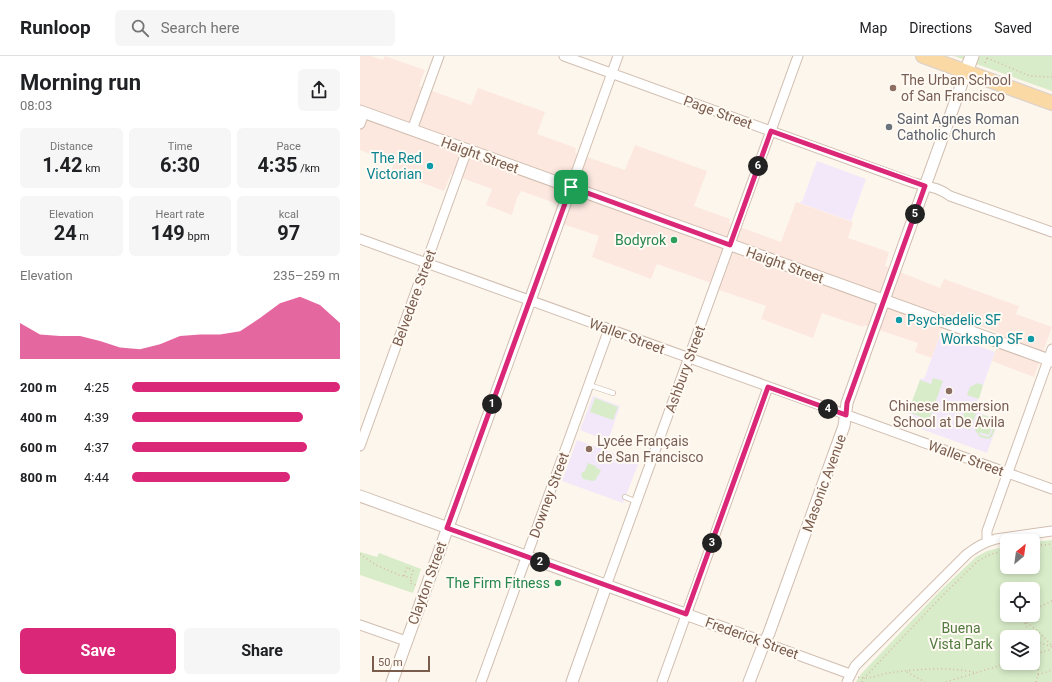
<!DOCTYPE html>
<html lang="en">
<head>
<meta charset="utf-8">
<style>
	:root { --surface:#fff; --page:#f6f6f6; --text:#202124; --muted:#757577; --line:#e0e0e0; --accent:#db2777 }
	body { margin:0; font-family:Roboto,sans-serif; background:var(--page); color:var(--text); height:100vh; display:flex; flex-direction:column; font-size:15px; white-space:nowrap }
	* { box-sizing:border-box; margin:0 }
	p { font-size:13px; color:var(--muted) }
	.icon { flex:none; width:22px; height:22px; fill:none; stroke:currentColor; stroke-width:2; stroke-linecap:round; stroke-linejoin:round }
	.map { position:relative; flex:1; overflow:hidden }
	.panel { display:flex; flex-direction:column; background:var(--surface); width:360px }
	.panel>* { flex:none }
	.needle { width:26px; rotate:29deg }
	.fabs { position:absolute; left:640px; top:478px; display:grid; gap:8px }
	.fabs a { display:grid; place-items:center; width:40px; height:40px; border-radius:6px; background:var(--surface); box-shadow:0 2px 6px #0003; font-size:20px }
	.scale { position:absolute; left:12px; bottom:10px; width:58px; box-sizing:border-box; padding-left:4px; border:2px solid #7a5c4d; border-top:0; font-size:11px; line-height:14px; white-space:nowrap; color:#7a5c4d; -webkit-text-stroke:3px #fffaf3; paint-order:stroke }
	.pin { position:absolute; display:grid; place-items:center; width:34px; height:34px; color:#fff; margin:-17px; border-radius:8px; box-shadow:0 2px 6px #0006 }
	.km { position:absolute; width:20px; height:20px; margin:-10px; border-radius:50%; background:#222; color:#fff; font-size:11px; line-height:20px; text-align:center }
	.round { display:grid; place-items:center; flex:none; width:42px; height:42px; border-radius:6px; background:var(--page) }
	.overview { display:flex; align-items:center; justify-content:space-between; height:68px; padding:0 20px }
	h1 { font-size:22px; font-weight:700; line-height:30px }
	.figures { display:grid; grid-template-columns:repeat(3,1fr); gap:6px; height:68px; padding:4px 20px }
	.figures div { display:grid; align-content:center; border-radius:6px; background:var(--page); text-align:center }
	.figures b { font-size:20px; font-weight:700 }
	.figures small { font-size:11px; font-weight:400 }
	.figures p { font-size:11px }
	.chart { height:112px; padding:8px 20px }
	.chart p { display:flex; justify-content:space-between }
	.chart svg { width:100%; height:72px; margin-top:4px; fill:var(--accent); opacity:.7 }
	.cta { display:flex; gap:8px; margin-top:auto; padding:8px 20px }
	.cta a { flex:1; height:46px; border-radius:6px; background:var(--accent); color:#fff; font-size:16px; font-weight:700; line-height:46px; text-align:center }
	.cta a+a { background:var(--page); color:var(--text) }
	ul { padding:0 20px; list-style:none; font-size:13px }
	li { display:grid; grid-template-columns:64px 48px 1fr; align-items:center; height:30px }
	li i { height:10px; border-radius:5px; background:var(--accent) }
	header { display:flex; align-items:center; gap:24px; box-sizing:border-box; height:56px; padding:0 20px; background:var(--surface); border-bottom:1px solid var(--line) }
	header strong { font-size:19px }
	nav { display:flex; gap:22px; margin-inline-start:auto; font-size:14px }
	.search { width:280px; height:36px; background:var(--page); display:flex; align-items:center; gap:10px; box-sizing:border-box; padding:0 14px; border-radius:6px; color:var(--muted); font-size:15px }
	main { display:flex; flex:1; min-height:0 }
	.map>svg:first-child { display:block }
</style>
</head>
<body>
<header>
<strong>Runloop</strong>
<div class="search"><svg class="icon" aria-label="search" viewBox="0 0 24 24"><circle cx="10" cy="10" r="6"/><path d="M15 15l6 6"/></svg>Search here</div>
<nav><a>Map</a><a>Directions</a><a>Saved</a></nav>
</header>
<main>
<section class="panel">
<div class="overview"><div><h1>Morning run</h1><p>08:03</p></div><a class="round"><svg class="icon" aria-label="share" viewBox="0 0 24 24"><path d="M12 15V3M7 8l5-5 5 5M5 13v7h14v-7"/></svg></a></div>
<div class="figures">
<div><p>Distance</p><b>1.42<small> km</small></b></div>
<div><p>Time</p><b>6:30</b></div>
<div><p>Pace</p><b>4:35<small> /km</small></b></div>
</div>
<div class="figures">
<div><p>Elevation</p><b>24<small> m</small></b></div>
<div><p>Heart rate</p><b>149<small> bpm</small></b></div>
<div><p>kcal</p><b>97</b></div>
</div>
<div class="chart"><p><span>Elevation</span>235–259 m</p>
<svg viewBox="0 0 160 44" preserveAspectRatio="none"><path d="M0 44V22L10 29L20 30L30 30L40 33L50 37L60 38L70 35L80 30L90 29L100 29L110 27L120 19L130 10L140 6L150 11L160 22V44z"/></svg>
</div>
<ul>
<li><b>200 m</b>4:25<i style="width:100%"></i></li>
<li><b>400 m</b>4:39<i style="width:82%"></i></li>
<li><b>600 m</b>4:37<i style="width:84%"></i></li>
<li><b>800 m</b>4:44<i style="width:76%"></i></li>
</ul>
<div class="cta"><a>Save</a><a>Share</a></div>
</section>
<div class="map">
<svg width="692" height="626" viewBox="0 0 692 626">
	<rect width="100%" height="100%" fill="#fdf6ec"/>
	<!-- commercial -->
	<path fill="#fde8e0" d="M0 0H11L23 4 25 0 65 14 59 30 111 49 118 32 185 56 177 78 216 92 215 97 265 114 275 89 347 115 334 150 370 163 369 167 421 186 436 146 493 166 488 182 529 196 525 210 580 232 584 223 659 250 656 258 692 271 674 321 632 305 641 278 587 258 572 302 555 296 558 287 504 269 503 271 462 257 453 282 401 263 406 250 359 234 360 230 297 208 291 223 232 201 239 180 203 168 209 152 161 135 157 142 152 159 126 149 132 133 91 118 84 135 31 115 34 107 0 94Z"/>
	<!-- education -->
	<path fill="#f3e8fa" d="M457 105 506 123 491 165 440 147 441 145 442 146Z
		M581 277 635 296 614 355 639 364 627 397 545 367 560 324 561 322 564 323Z
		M233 340 260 350 245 394 279 406 263 447 202 425 217 384 240 392 243 383 220 374Z"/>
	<!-- green -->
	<path fill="#d8ecc9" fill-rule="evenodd" d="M594 0H692V35Z
		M573 322 583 325 569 364 548 356 560 324 571 328Z
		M618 327 623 329 619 343 607 339 610 331Z
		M235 342 258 351 253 364 230 356Z
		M605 354 616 358 610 374 599 370Z
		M623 359C633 362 638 363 634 375 633 379 632 381 628 383L620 381 615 374 617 363ZM621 362H624L634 367 631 378 628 381 621 379 618 376 629 379 633 368 621 363 617 373V370Z
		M228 407 236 410V412L241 414 238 420H237L236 424 233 425 223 423 221 419 222 416 225 415Z
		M692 484V626H496L501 618 579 536 616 501 627 495 647 490V511H673V486ZM647 533H673V559H647ZM647 581H673V607H647Z
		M0 496 17 501 19 497 61 513 53 537 0 519Z"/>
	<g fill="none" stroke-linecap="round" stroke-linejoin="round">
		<!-- service casing -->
		<g stroke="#d1beb0" stroke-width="6">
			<path id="service" d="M229 329 253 337
				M265 441 277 446"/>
		</g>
		<!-- minor casing -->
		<g stroke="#d1beb0" stroke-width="11">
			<path id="minor" d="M204 0 551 126C566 131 577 130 590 140L692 176
				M0 68 4 57
				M52 74 79 0
				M211 131 258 0
				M0 183 692 433
				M0 390 107 94
				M627 485V475L692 293
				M246 530 438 0
				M0 569 46 585
				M405 587 490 618
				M121 626 249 273
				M302 626 408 331
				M487 626 495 610 607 498C616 491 625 486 636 483L692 475"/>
		</g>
		<!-- tertiary casing -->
		<g stroke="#d1beb0" stroke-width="13">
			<path id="tertiary" d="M0 55 692 305
				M0 440 405 587
				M32 626 211 131
				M212 626 246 530
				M389 626 401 595 409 577 484 370 487 347 606 16"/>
		</g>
		<!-- secondary casing -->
		<g stroke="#d6c0b0" stroke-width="15">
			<path id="secondary" d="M606 16 612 0"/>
		</g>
		<!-- primary casing -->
		<g stroke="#dad1cd" stroke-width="16">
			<path id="primary" d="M563 0 692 47"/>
		</g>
		<!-- path -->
		<path stroke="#d9b8a5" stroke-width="1.5" stroke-dasharray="1 3" stroke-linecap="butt" d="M627 2 670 20 692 21
			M625 7 628 0
			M673 490 692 488
			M0 498 16 509 39 519 52 522 50 527 56 529
			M44 520 47 511 53 515 51 521
			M673 554 692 545
			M665 559 664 565 670 579 672 581
			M668 559 666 566 679 576 692 590
			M673 582 678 586 692 591
			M673 599 692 593
			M547 616 565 626
			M678 619 692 614
			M498 621C508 624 518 619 528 617 557 613 589 610 617 617
			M502 626 504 622 583 539 618 505 631 498 647 494
			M586 626 648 607
			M676 626 678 619 679 597"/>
		<!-- service -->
		<use href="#service" stroke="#fff" stroke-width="4.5"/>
		<!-- minor -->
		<use href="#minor" stroke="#fff" stroke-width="9"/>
		<!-- tertiary -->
		<use href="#tertiary" stroke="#fff" stroke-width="11"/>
		<!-- secondary -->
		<use href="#secondary" stroke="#fff" stroke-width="13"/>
		<!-- primary -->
		<use href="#primary" stroke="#fbd9a5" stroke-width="14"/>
	</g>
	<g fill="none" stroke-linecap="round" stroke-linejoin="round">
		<!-- route casing -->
		<g stroke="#fff" stroke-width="8">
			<path id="route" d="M411 75 565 130 487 347 486 359 408 331 326 558 87 472 211 131 370 189Z"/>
		</g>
		<!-- route -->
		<use href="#route" stroke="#db2777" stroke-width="5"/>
	</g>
	<!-- markers -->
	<g fill="#8d6e63" stroke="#fffaf3" stroke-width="1.5">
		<circle cx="533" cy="32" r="4"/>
		<circle cx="589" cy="335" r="4"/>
		<circle cx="229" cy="393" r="4"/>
	</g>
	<circle fill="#6b7280" stroke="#fffaf3" stroke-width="1.5" cx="529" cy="71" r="4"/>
	<g fill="#0f9aa8" stroke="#fffaf3" stroke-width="1.5">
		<circle cx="70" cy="110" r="4"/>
		<circle cx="539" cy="264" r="4"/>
		<circle cx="671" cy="283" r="4"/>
	</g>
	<g fill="#2e9e5b" stroke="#fffaf3" stroke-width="1.5">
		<circle cx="314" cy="184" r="4"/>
		<circle cx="198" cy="527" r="4"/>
	</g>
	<g text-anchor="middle" stroke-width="4" stroke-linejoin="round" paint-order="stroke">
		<!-- education labels -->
		<g font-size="14" fill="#785e54" stroke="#fffaf3" text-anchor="start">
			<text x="541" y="29">The Urban School<tspan x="541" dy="16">of San Francisco</tspan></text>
			<text x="589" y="355" text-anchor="middle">Chinese Immersion<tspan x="589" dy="16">School at De Avila</tspan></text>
			<text x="237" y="390">Lycée Français<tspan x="237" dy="16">de San Francisco</tspan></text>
		</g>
		<!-- street labels -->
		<g font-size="14" fill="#7a5c4d" stroke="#fffaf3">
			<text transform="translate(358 56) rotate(20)" y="5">Page Street</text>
			<text transform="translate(120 99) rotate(20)" y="5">Haight Street</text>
			<text transform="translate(425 209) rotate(20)" y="5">Haight Street</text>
			<text transform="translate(54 242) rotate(-70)" y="5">Belvedere Street</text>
			<text transform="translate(267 280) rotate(20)" y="5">Waller Street</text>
			<text transform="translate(325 313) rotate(-70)" y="5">Ashbury Street</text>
			<text transform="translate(606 402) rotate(20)" y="5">Waller Street</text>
			<text transform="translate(464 427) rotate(-70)" y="5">Masonic Avenue</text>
			<text transform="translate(189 439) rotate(-70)" y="5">Downey Street</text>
			<text transform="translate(67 527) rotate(-70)" y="5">Clayton Street</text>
			<text transform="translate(392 582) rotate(20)" y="5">Frederick Street</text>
		</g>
		<!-- worship labels -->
		<g font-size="14" fill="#5b616d" stroke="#fffaf3" text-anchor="start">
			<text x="537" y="68">Saint Agnes Roman<tspan x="537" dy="16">Catholic Church</tspan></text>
		</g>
		<!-- culture labels -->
		<g font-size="14" fill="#0d838f" stroke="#fffaf3" text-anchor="end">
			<text x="62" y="107">The Red<tspan x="62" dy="16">Victorian</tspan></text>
			<text x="547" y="269" text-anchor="start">Psychedelic SF</text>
			<text x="663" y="288">Workshop SF</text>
		</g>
		<!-- leisure labels -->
		<g font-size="14" fill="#27864d" stroke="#fffaf3" text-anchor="end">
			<text x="306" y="189">Bodyrok</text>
			<text x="190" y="532">The Firm Fitness</text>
		</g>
		<!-- park labels -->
		<g font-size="14" fill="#537a41" stroke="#fffaf3">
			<text x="601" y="577">Buena<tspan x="601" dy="16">Vista Park</tspan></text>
		</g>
	</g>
</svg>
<div class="fabs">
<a><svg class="needle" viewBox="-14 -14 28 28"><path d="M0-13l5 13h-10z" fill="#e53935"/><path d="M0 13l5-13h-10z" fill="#757577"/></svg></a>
<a><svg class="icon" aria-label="locate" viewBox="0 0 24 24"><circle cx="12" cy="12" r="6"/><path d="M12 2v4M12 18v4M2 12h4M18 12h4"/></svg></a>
<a><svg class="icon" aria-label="layers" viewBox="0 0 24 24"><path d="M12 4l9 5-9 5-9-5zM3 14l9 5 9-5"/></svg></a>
</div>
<div class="scale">50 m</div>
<div class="pin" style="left:211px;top:131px;background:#1e9e55"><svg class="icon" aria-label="arrive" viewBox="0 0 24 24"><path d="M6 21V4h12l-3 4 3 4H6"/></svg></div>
<b class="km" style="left:132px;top:348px">1</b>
<b class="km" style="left:180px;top:506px">2</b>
<b class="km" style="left:352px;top:487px">3</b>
<b class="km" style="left:468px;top:353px">4</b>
<b class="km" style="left:555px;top:158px">5</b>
<b class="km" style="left:398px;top:110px">6</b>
</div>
</main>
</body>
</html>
